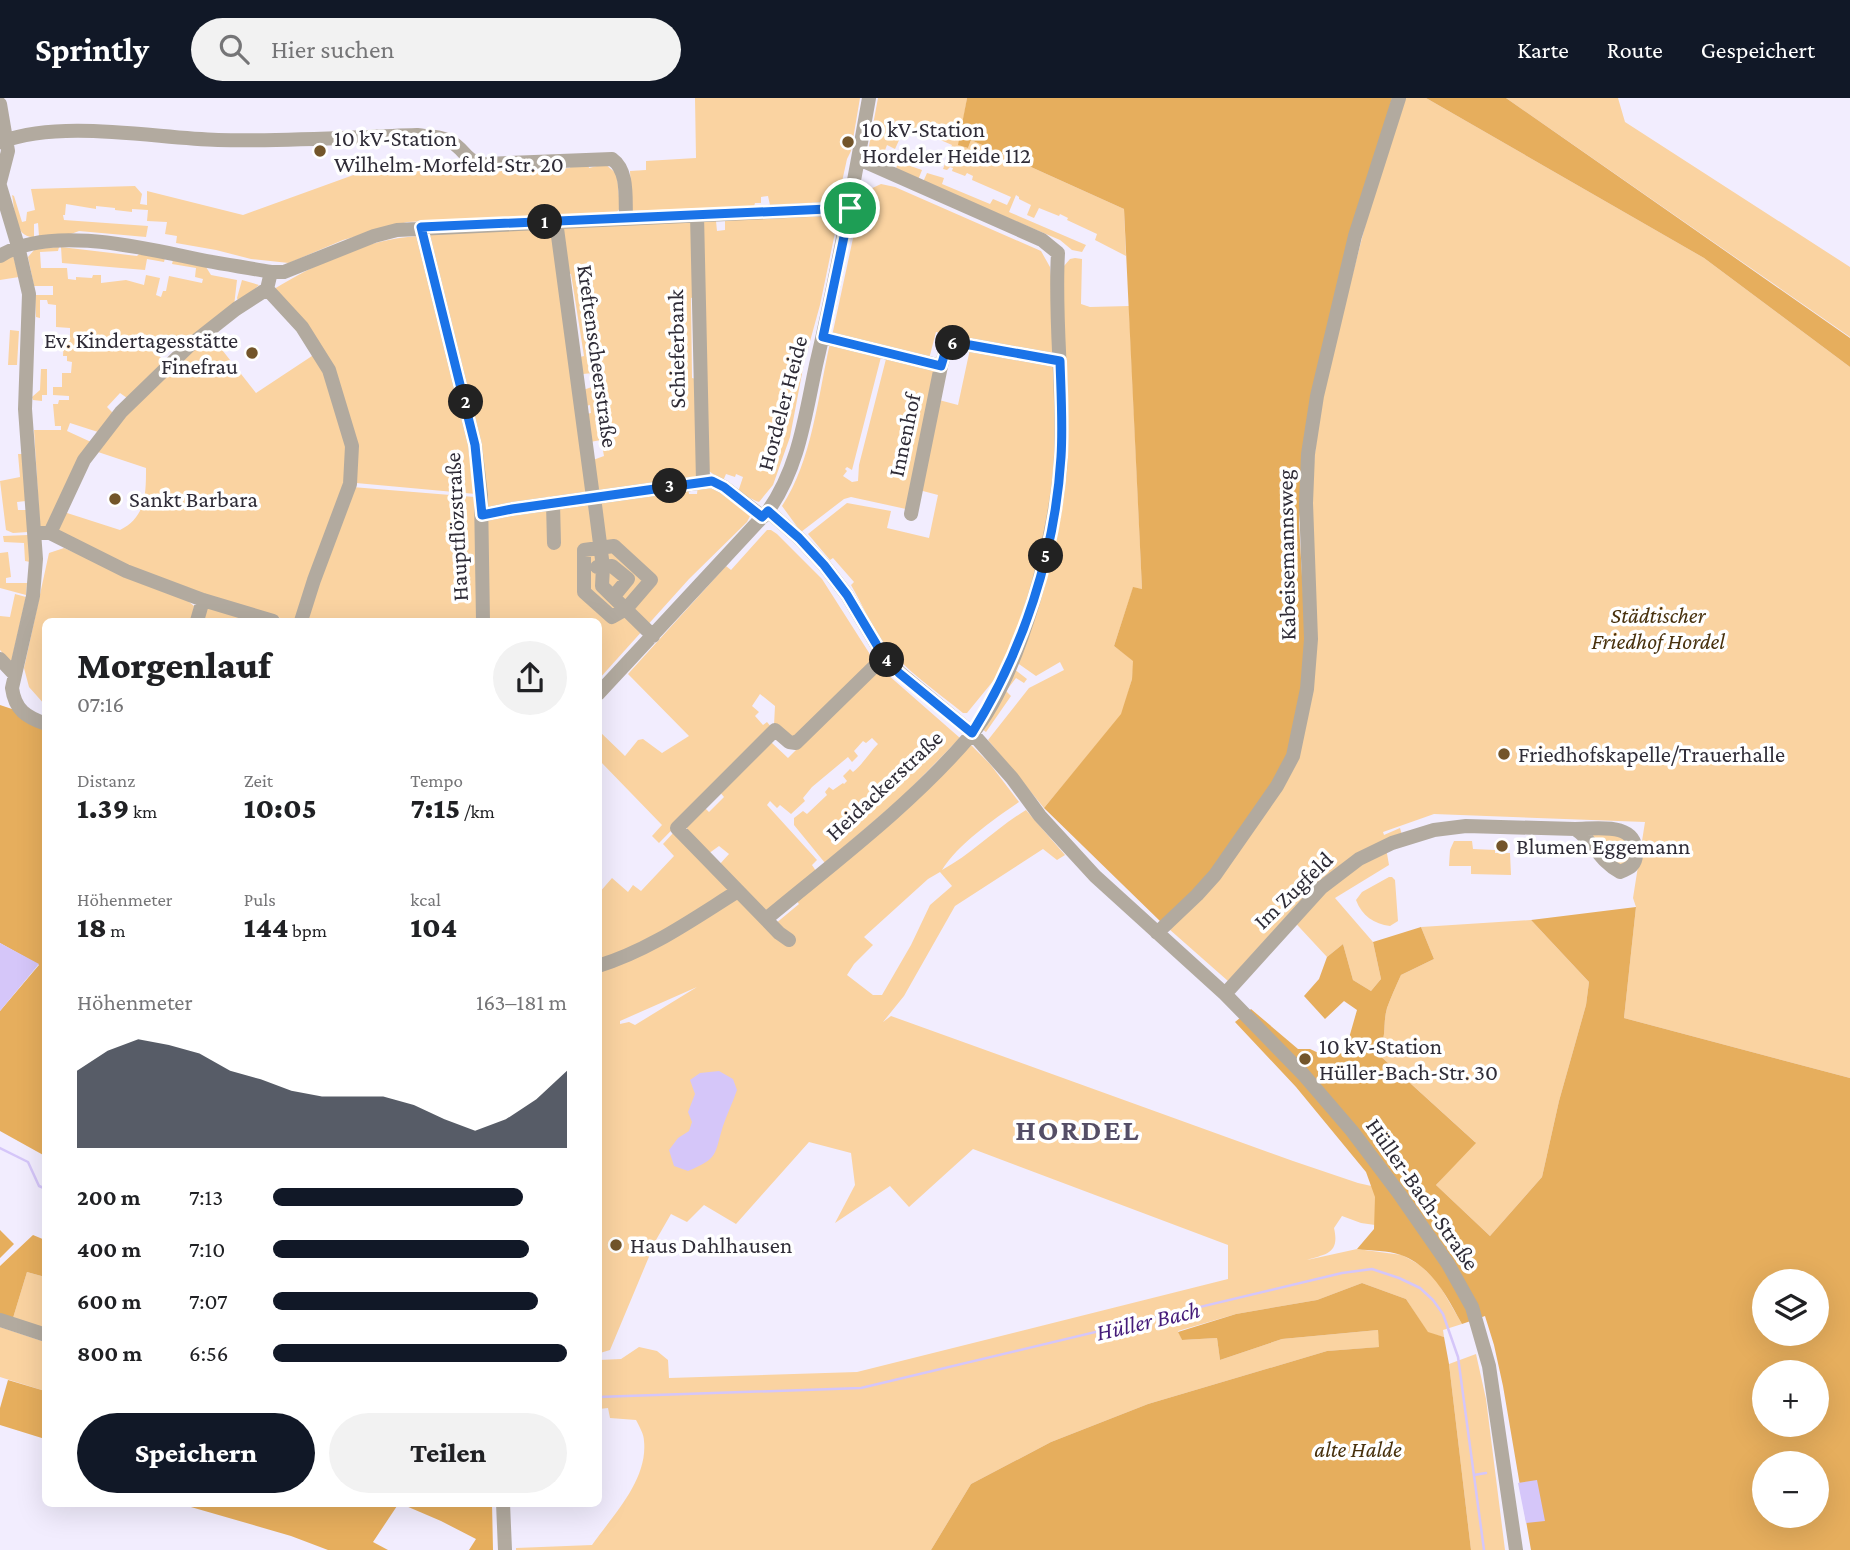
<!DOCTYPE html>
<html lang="de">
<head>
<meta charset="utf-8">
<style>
	:root { --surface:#fff; --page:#f2f2f2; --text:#202124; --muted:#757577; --accent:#111827 }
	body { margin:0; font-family:"Crimson Pro",serif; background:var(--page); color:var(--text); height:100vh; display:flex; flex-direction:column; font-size:26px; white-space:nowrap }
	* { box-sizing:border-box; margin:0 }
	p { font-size:23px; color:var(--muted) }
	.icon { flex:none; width:38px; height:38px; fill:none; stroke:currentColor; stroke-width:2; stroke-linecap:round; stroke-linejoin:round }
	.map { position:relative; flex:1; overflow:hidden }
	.details { position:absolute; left:42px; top:520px; width:560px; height:889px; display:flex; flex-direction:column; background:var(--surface); border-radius:10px; box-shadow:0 7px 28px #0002 }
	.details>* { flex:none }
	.fabs { position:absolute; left:1752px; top:1171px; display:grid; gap:14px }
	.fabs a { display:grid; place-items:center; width:77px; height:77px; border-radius:50%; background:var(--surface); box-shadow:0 7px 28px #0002; font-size:35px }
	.pin { position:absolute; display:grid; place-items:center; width:60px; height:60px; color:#fff; margin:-30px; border:4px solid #fff; border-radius:50%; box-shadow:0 2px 7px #0007 }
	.km { position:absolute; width:35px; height:35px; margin:-18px; border-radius:50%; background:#222; color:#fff; font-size:19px; line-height:35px; text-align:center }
	.round { display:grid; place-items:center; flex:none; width:74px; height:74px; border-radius:37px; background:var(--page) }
	.overview { display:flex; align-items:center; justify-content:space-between; height:119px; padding:0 35px }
	h1 { font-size:38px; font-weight:800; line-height:52px }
	.metrics { display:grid; grid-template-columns:repeat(3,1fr); gap:10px; height:119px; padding:7px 35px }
	.metrics div { display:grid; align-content:center }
	.metrics b { font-size:30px; font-weight:800 }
	.metrics small { font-size:19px; font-weight:400 }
	.metrics p { font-size:19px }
	.chart { height:196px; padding:14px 35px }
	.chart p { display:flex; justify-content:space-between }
	.chart svg { width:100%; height:126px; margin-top:7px; fill:var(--accent); opacity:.7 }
	.cta { display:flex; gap:14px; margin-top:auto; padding:14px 35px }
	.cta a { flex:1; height:80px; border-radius:42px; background:var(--accent); color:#fff; font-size:28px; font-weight:800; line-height:80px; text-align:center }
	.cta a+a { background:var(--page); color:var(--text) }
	ul { padding:0 35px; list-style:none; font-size:23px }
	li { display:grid; grid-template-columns:112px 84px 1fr; align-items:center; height:52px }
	li i { height:18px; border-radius:9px; background:var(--accent) }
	header { display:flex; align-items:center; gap:42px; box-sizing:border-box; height:98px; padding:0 35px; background:var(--accent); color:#fff }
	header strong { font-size:33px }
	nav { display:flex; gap:38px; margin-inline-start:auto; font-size:24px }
	.search { width:490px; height:63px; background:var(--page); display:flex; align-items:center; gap:18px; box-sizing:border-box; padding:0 24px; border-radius:38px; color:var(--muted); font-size:26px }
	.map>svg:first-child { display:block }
</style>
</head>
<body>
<header>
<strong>Sprintly</strong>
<div class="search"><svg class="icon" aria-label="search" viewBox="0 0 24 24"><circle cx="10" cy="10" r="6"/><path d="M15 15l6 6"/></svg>Hier suchen</div>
<nav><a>Karte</a><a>Route</a><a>Gespeichert</a></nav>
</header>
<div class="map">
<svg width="1850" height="1452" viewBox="0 0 1850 1452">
	<rect width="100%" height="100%" fill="#f2edfe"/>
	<!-- green -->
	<path fill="#fad3a1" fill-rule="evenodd" d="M695 0H860L851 53 847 61 839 97 829 104 770 107 768 98 761 99V105H755L754 108 632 113 630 73 646 72V63L696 60Z
		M878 0H967L959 47 968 50 971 42 1124 111 1126 158 1095 142 1097 136 1067 122 1068 120 1060 116 1059 118 1039 110 1034 120 1027 117 1031 107 1019 101V99L1016 97 1009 114 1086 147 1082 154 1072 152 1060 142 923 84 927 75 944 80 942 86 990 106 993 101 1007 107 1011 99 972 82 973 78 967 75 965 78 952 73 953 70 950 69 947 72 943 71 952 47 906 27 895 51 887 47 884 55 894 60 891 70 875 61 869 48Z
		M1405 0H1426L1704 160 1850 269V980L1624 920 1636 809 1633 800 1645 724 1434 716 1383 734 1384 737 1400 730 1402 737 1385 744 1389 767 1335 800 1373 844 1381 881 1371 893 1353 882 1343 846 1327 859 1288 817 1228 883 1169 831 1276 696 1322 294 1369 113Z
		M1506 0H1618L1625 24 1850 169V239Z
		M899 64 922 72 918 82 895 72Z
		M588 65 589 70 605 66 617 76 620 110 617 114 407 124 343 142 289 165 251 161 216 152 176 145 177 138 165 136 167 124 147 123 148 112 132 111V114L115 112V110L96 108V111L66 106 65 117H63L64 122 148 128 146 139 79 133 71 136 39 138 38 125 34 126V139C14 140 15 111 12 97L14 98 22 124 26 123 27 114 35 112 31 91 135 88 142 96 140 106 147 107V93L243 117 359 75 503 69V74L570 70 571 66Z
		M881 86 895 89 1041 153 1050 169 1053 200V257L1020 253 936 234 929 261 832 238 861 103 866 93Z
		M830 118 837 122 836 130 820 207 804 265 790 339 773 387 759 404 756 403 738 394 743 379 736 376 735 379 726 376 723 383 706 371 702 124 716 123 717 133 725 132V122Z
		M694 124 695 199 691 200 692 280 696 281 697 377 695 381 598 395 593 362 604 358 601 342 590 344 587 316 591 315 590 307 586 308 583 292 595 288 593 275 583 276 580 259 584 258 571 176 567 175 561 130Z
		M554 130 589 395 488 410 428 136Z
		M418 138 470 346 476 396 356 385 338 288 274 191C317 165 367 141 418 138Z
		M59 149 58 153 40 154 41 170H67L68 181 76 182V179L92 180 93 177H101V185L126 182 144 187 146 177 160 180 156 197 161 199 163 193H166L169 178 202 185 203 181 195 179 196 170 172 166 173 162 206 169 211 177 237 182 234 208 175 254 166 245 157 255 165 265 127 300 120 295 107 309 114 316 98 334 70 325 67 333 91 344 50 430H40L34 332H61V328H55L53 306H58L59 302H69V298L53 297V289H62V275H71L72 264 67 263V258H63L64 238H70V230L56 229V207L48 206 47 202H40V220L36 219 35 197H53V188H34L28 159 35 151Z
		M61 149 137 158 140 155 165 160 164 164 147 161 145 172 62 165Z
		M13 157 19 179 0 182V163Z
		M1075 160 1082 161 1081 206 1090 209 1129 208 1142 491 1133 490 1114 548 1134 563 1132 581 1122 616 1044 710 988 642 1029 590 1064 572 1060 564 1036 578 1016 564 1051 455 1063 229 1064 168 1070 161Z
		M242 182 259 187 239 205 237 200Z
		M10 232 19 233 17 267H8Z
		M208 234 256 295 315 256C332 289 347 335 348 371L300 518 294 523C213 506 137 472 62 438L58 430 64 414 120 432C146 419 146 396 146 370L95 353 123 316Z
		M830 245 881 259 852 372 847 369 845 371 847 373 843 378 852 384 858 383 859 367 886 261 936 270 906 411 851 399 844 401 801 434 782 408C812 363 818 298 830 245Z
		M970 251 1053 268 1057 342 1048 424 1022 520 1003 571 967 615H963C936 593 906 573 884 545 871 527 862 506 851 487L854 484 833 460 830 462 808 436 847 405 891 413 887 430 929 440 938 397 919 392 939 302 958 307Z
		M41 271H47V297H42V303L33 302 32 299 40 292Z
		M18 356H23L26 403 17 404 18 412H26L28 434 13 435 6 432 0 383 20 379Z
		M698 387H712L752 414 747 424 689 481 599 581 598 523H487L488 422 558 408 688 390 689 396H697Z
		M352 389 475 399 479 523H305Z
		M767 432H771L777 436 822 481 873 561 796 641 774 627 775 608 760 596 752 608 759 614 755 618 763 627 767 624 772 630 659 745 652 738 662 727 599 662 598 632 625 658 638 642 643 641 662 655 689 638 628 576 726 468 731 472Z
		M28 437 30 464 25 463 24 445 4 444 3 438Z
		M64 450 188 503 194 508 192 523H46L45 607 29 589 24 570 49 455Z
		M8 454 11 479 6 480V485H27L26 497 0 490V455Z
		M15 496 26 499 11 565 0 552V518L10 519Z
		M208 509 248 520 247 523H201Z
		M879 569 960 640 901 700 825 765 794 727V720L803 713 807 716 827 697 825 694 829 689 833 692 843 685 844 686 847 683 843 678 850 671 853 674C863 666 869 655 878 646L872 640 866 645 863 643 854 653 858 658 852 664 848 659 812 689 803 700 805 703 791 716 780 707 777 710 770 703 767 707 817 762 812 767 816 773 767 812 763 811 719 767 729 756 719 748 708 756 691 738 685 727 703 708 709 714 724 699 719 693 768 644 772 645 788 660Z
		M1014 571 1027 581 1024 585 1016 580 1006 593 1011 598 986 634 982 631Z
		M968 644 990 666 1019 704C994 721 958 746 942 772 972 756 996 730 1026 712L1065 757 1057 762 1043 751 955 808 904 898 883 924 891 918 1293 1063 1358 1085 1398 1094 1382 1128 1361 1125 1342 1118 1334 1130C1340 1156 1326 1156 1307 1162L1357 1151 1402 1157 1420 1167 1437 1183 1462 1226 1443 1232 1444 1239 1428 1235 1406 1201 1362 1185 1317 1202 1236 1216 1178 1233 1182 1242 1217 1240 1220 1262 1282 1241 1378 1232 1380 1249 1327 1253 1148 1306 1051 1344 971 1386 931 1452H516V1450L592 1447C613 1417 648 1382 644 1343 644 1336 639 1328 636 1322L610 1320 608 1310 599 1311V1262L621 1261 639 1249 657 1253 668 1262 669 1280 857 1274 1228 1181V1147L973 1051 909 1109 890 1088 835 1125 855 1087 851 1055 809 1044 736 1126 704 1107 687 1124 671 1116 656 1142 610 1252 600 1255 599 872 738 800 769 831 799 806 795 801ZM940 774 952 788 930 807 911 847 882 897H873L847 877 854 866 873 847 864 839 928 781ZM697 889 635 927 629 924 620 926V923Z
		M674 734 732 792 660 837 599 864V795L612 780 628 794 633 787 641 793 674 758 663 746Z
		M1593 736C1615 736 1634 734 1629 763L1618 769 1592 739Z
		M1454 743H1472L1473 751 1495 752V755H1510L1511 777 1471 776V768H1449L1450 752Z
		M1389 779H1392L1395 782 1398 823 1390 828C1374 826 1362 818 1356 802L1362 794Z
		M1531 822 1589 884 1586 907 1559 1003 1542 1079 1490 1138 1436 1087 1475 1044 1377 955C1388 939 1382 928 1387 910 1391 899 1396 888 1401 877L1434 861 1421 829Z
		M27 1174 45 1179V1230L13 1220Z
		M0 1229 45 1244V1293L0 1279Z
		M1476 1256 1486 1301 1505 1452H1471L1449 1266Z"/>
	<!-- forest -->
	<path fill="#e6ae5d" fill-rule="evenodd" d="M967 0H1392L1310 305 1299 425 1305 532 1301 608 1291 650 1273 689 1204 782 1162 825 1044 710 1121 616 1132 581 1133 563 1114 548 1133 489 1142 491 1124 111 971 42 968 50 958 47Z
		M1426 0H1506L1850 240V269L1704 160Z
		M0 607 21 614 45 631V1058L0 1033V913L39 867 0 845Z
		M1636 809 1624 920 1850 980V1452H1531L1503 1288 1494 1247 1485 1218 1462 1226C1446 1198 1433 1169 1401 1157 1388 1152 1371 1153 1357 1151L1374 1131 1375 1099 1366 1074 1296 989 1235 924 1251 911 1298 951H1310L1327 959 1345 954 1357 912 1344 903 1325 921 1304 898 1319 881 1327 859 1343 846 1353 882 1371 893 1381 881 1373 844 1421 829 1434 861 1401 877C1396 888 1391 899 1387 910 1382 928 1388 939 1377 955L1476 1045 1436 1087 1490 1138 1542 1079 1559 1003 1586 907 1589 884 1531 822ZM1764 1183H1816V1236H1764ZM1764 1274H1816V1326H1764ZM1764 1365H1816V1418H1764Z
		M0 1132 14 1146 0 1160Z
		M33 1137 45 1142V1179L27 1174 13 1220 0 1216V1168Z
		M1362 1185 1406 1201 1428 1234 1444 1239 1449 1266 1471 1452H931L971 1386 1051 1344 1148 1306 1327 1253 1379 1249 1378 1232 1282 1241 1220 1262 1217 1240 1182 1242 1178 1234 1236 1216 1317 1202Z
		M8 1282 45 1293V1341L0 1327V1310Z
		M177 1405H492L493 1452H469L476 1441 441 1423 399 1405 373 1444 388 1452H328L291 1438Z"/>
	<!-- water -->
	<path fill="#d5c6f9" d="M0 845 39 866 0 913Z
		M719 973 733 981 737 992C733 1004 727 1016 723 1028 714 1057 719 1060 688 1073L674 1068 669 1052 678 1040 689 1033 692 1024 688 1014 695 996 690 982 700 975Z
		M1537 1382 1545 1423 1526 1425 1518 1385Z"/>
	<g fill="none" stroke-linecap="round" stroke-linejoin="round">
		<!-- stream -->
		<path stroke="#d5c6f9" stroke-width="2.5" d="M0 1050 28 1064 39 1088 46 1091
			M598 1299 861 1290 1342 1175 1372 1171 1399 1180 1420 1190 1433 1202 1443 1216 1458 1259 1484 1452
			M1474 1377 1486 1375"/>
		<!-- minor -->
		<path stroke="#b2aa9f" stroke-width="14" d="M0 6 8 53 0 84
			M0 44C64 21 152 40 218 42 285 44 351 39 417 37 428 39 442 38 451 44 465 51 464 63 484 66L612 61C629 73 625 101 626 120
			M0 88 18 148 29 196 25 311 36 461 33 498 12 590C15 612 26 619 46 626
			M697 117 703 383
			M556 123 593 399
			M421 129 475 347 481 397 483 523
			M0 158C51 125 151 152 207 163 228 167 250 170 271 174H284L374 138 397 132 850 110
			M267 191 302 229 329 272 352 348 350 386 314 482 301 523
			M823 239 941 268 948 245 970 247 1060 263
			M594 399 603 469 602 488 653 538
			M553 405 554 445
			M768 413 799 440 824 467 847 497 884 559 899 574 972 635 1012 680 1040 718 1095 778 1225 896 1303 976 1352 1033 1398 1094 1448 1166 1472 1209 1489 1268 1516 1452
			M911 416 941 268
			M482 417 512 411 712 383 724 389 763 419
			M34 435H50L84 362 121 314 189 248 236 211 267 191 271 174
			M50 435 126 473 203 502 273 523
			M614 448 651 482 626 511 612 519 584 494V452Z
			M597 469 612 468 628 481 614 498
			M197 523 203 502
			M0 561 15 577
			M598 596 768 413C799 369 805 318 816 267 837 178 853 90 869 0
			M766 821C836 763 912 706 971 637 1020 579 1058 432 1061 357 1064 290 1054 222 1058 155L1042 142 859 61
			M1157 835 1197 797 1215 777 1277 688 1293 658 1307 591 1311 541 1306 405 1308 356 1317 298 1355 138 1399 0
			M789 842 779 835 677 730 775 632 789 644 796 645 884 559
			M598 868C650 852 693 821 738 793
			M1225 896 1321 790 1359 761 1392 745 1434 732 1466 728 1575 731C1593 742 1600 764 1620 774 1630 770 1636 767 1636 756 1637 723 1597 731 1575 731
			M0 1222 46 1237
			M503 1405 505 1452"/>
	</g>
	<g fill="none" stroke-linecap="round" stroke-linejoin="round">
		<!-- route casing -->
		<g stroke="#fff" stroke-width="14">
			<path id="route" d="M850 110 823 239 941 268 948 245 970 247 1060 263C1061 295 1063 328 1061 359 1055 456 1023 553 972 635L899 575 884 559 847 497 824 467 799 440 768 413 762 419 724 389 712 383 512 411 482 417 475 347 421 129Z"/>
		</g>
		<!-- route -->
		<use href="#route" stroke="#1a73e8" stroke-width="9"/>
	</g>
	<!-- markers -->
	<g fill="#73552a" stroke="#fff" stroke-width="2.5">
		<circle cx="848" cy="44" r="7"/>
		<circle cx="320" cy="53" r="7"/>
		<circle cx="252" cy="255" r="7"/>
		<circle cx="115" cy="401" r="7"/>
		<circle cx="1504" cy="656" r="7"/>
		<circle cx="1502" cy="748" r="7"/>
		<circle cx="1305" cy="961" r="7"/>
		<circle cx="616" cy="1147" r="7"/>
	</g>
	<g text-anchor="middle" stroke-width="7" stroke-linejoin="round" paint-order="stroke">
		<!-- poi labels -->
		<g font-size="23" fill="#2f2c37" stroke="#fff" text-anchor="start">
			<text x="862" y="39">10 kV-Station<tspan x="862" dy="26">Hordeler Heide 112</tspan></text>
			<text x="334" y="48">10 kV-Station<tspan x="334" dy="26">Wilhelm-Morfeld-Str. 20</tspan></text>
			<text x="238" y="250" text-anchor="end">Ev. Kindertagesstätte<tspan x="238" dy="26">Finefrau</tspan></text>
			<text x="129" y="409">Sankt Barbara</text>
			<text x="1518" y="664">Friedhofskapelle/Trauerhalle</text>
			<text x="1516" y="756">Blumen Eggemann</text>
			<text x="1319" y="956">10 kV-Station<tspan x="1319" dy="26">Hüller-Bach-Str. 30</tspan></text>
			<text x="630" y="1155">Haus Dahlhausen</text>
		</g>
		<!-- street labels -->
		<g font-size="23" fill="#2f2c37" stroke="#fff">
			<text transform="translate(676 251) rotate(-91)" y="8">Schieferbank</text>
			<text transform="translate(598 258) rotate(82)" y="8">Kreftenscheerstraße</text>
			<text transform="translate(782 305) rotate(-75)" y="8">Hordeler Heide</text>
			<text transform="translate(904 337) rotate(-78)" y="8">Innenhof</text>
			<text transform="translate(456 429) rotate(-93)" y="8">Hauptflözstraße</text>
			<text transform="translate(1286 457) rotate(-91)" y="8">Kabeisemannsweg</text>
			<text transform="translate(884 687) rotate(-43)" y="8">Heidackerstraße</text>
			<text transform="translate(1293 792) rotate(-44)" y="8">Im Zugfeld</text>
			<text transform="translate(1423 1096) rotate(55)" y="8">Hüller-Bach-Straße</text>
		</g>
		<!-- park labels -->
		<g font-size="23" font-style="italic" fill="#48310d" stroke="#fff">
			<text x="1658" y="525">Städtischer<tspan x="1658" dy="26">Friedhof Hordel</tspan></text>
			<text x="1358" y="1359">alte Halde</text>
		</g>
		<!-- water labels -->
		<g font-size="24" font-style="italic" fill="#451b79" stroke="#fff">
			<text transform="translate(1148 1223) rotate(-13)" y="8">Hüller Bach</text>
		</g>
		<!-- district labels -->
		<g font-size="30" font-weight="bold" letter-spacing="2" fill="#554e66" stroke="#fff">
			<text x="1078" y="1042">HORDEL</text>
		</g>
	</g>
</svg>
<div class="fabs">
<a><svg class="icon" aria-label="layers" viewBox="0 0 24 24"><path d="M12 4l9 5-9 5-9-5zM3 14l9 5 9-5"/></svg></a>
<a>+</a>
<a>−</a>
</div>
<div class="pin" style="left:850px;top:110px;background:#1e9e55"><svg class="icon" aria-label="arrive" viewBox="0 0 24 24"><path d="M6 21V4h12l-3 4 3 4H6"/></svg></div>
<b class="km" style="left:545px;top:124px">1</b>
<b class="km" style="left:466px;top:304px">2</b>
<b class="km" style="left:670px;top:388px">3</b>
<b class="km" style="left:887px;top:562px">4</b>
<b class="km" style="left:1046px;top:458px">5</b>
<b class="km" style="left:953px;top:245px">6</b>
<section class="details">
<div class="overview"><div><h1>Morgenlauf</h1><p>07:16</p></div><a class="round"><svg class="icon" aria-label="share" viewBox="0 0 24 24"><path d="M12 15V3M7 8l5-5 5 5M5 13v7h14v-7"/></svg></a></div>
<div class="metrics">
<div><p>Distanz</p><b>1.39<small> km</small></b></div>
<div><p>Zeit</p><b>10:05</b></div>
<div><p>Tempo</p><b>7:15<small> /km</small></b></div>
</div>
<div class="metrics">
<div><p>Höhenmeter</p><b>18<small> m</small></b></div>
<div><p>Puls</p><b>144<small> bpm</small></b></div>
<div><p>kcal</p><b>104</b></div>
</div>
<div class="chart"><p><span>Höhenmeter</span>163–181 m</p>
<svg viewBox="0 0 160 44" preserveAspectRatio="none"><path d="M0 44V17L10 10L20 6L30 8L40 11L50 17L60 20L70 24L80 26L90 26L100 26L110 29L120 34L130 38L140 34L150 27L160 17V44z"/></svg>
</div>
<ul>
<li><b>200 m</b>7:13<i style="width:85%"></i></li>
<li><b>400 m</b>7:10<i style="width:87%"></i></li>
<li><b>600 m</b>7:07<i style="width:90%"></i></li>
<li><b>800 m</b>6:56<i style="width:100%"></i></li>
</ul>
<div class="cta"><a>Speichern</a><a>Teilen</a></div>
</section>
</div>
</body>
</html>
